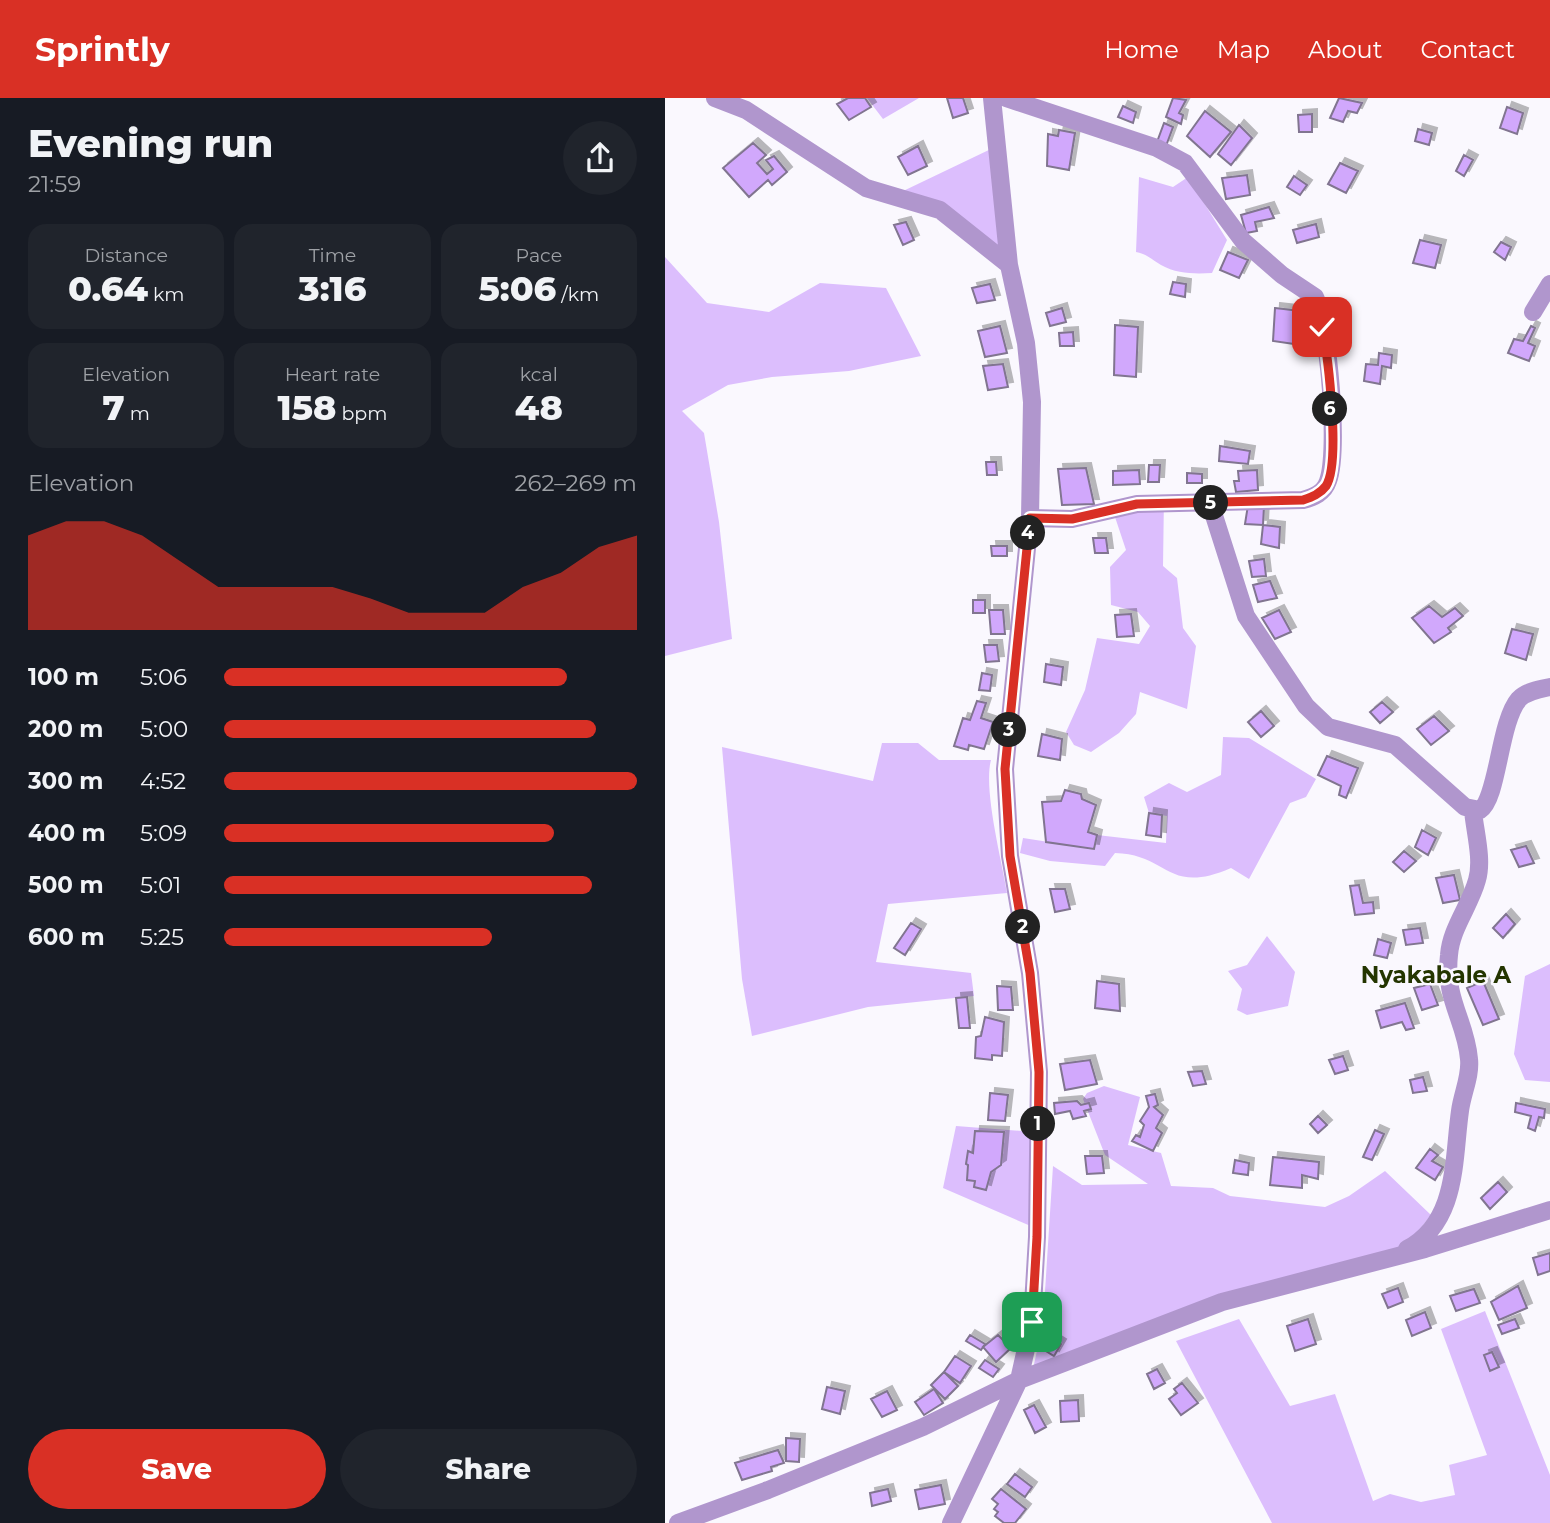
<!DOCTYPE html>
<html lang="en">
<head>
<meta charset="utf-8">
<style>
	:root { --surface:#171b24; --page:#20242c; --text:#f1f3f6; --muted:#9ea1a6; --accent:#d93025 }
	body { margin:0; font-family:Montserrat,sans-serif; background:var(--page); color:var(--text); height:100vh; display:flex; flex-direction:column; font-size:26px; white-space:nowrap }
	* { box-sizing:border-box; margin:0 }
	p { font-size:23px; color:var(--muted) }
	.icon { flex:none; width:38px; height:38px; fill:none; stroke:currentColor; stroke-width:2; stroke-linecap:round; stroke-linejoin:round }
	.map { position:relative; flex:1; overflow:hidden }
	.side { display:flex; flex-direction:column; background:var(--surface); width:665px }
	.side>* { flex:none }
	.pin { position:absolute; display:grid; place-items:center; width:60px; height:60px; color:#fff; margin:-30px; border-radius:14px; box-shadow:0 4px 10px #0006 }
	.km { position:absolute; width:35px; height:35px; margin:-18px; border-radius:50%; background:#222; color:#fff; font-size:19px; line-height:35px; text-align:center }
	.round { display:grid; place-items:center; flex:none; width:74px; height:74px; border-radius:37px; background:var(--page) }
	.head { display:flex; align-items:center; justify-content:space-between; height:119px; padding:0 28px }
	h1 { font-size:38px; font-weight:800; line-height:52px }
	.figures { display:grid; grid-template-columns:repeat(3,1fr); gap:10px; height:119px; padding:7px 28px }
	.figures div { display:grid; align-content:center; border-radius:18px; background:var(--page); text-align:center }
	.figures b { font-size:35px; font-weight:800 }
	.figures small { font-size:19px; font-weight:400 }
	.figures p { font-size:19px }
	.chart { height:196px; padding:14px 28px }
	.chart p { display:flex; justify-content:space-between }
	.chart svg { width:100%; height:126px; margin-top:7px; fill:var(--accent); opacity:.7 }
	.button { display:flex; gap:14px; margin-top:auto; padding:14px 28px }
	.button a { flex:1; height:80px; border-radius:42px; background:var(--accent); color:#fff; font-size:28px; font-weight:800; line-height:80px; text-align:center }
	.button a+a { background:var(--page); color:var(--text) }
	ul { padding:0 28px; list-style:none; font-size:23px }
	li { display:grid; grid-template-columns:112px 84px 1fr; align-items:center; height:52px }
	li i { height:18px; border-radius:9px; background:var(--accent) }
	header { display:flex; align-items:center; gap:42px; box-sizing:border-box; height:98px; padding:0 35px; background:var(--accent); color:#fff }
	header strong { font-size:33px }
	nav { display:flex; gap:38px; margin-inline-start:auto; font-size:24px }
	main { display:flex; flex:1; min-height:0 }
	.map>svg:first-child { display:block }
</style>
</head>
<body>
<header>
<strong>Sprintly</strong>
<nav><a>Home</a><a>Map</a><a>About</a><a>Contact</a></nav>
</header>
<main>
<section class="side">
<div class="head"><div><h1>Evening run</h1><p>21:59</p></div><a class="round"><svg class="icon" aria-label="share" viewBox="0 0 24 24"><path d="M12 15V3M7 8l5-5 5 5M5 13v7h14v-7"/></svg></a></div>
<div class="figures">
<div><p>Distance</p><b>0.64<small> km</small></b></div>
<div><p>Time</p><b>3:16</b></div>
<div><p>Pace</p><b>5:06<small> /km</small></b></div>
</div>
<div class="figures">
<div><p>Elevation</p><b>7<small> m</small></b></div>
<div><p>Heart rate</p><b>158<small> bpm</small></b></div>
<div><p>kcal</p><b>48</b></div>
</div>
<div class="chart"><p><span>Elevation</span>262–269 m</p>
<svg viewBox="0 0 160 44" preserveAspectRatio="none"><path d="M0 44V11L10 6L20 6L30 11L40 20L50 29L60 29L70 29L80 29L90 33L100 38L110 38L120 38L130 29L140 24L150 15L160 11V44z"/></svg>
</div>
<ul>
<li><b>100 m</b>5:06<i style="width:83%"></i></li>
<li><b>200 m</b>5:00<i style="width:90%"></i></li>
<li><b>300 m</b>4:52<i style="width:100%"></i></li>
<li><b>400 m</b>5:09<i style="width:80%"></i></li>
<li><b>500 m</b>5:01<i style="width:89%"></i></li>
<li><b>600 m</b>5:25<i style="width:65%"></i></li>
</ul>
<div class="button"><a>Save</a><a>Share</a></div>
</section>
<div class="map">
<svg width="885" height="1425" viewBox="0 0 885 1425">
	<defs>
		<filter id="shadow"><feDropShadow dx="5" dy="-5" stdDeviation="0" flood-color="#0004"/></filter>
	</defs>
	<rect width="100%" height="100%" fill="#faf8fe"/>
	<!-- green -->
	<path fill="#dcbefd" d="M202 0H254L218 21Z
		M328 50 339 142 333 148 234 95Z
		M474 79 508 89 523 79 562 142 547 175C530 176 512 176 496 167 486 161 482 156 471 154Z
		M0 159 42 205 104 214 155 185 221 190 256 258 184 273 107 279 63 287 17 313 39 335 54 424 67 541 0 558Z
		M499 398 498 468 512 480 518 530 531 548 522 611 475 594 471 616 454 635 426 654 409 647 401 634 420 592 432 540 474 546 485 528 473 514 446 507 445 469 461 452 449 416Z
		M558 639 584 640 651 681 641 699 625 705 584 781 566 770C502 798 503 756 450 755L440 768 385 763 355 755 358 740 429 751 432 737 501 745 502 718 484 715 479 699 504 685 522 694 556 677Z
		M217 645H253L274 662H326C318 691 337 763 342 795L223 806 211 864 306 875 309 898 203 909 87 938 77 881 57 649 208 683Z
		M602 838 630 874 623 908 582 917 572 912 577 891 563 873 582 867Z
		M885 866V984L860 982 849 956 860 878Z
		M439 988 475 999 463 1047 496 1055 506 1088 548 1090 565 1098 660 1109 684 1098 720 1073 766 1117 727 1167 564 1204 366 1280 378 1225 388 1068 417 1087 483 1086 440 1057 418 1001 422 995Z
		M291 1028 369 1034 368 1129 278 1090Z
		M820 1213 885 1377V1425H607L511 1243 574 1221 625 1308 670 1296 708 1403 725 1396 756 1404 790 1397 784 1367 822 1357 776 1231Z"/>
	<!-- building -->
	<path fill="#d1a8fc" stroke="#817490" stroke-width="2" filter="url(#shadow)" d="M183 0H200L206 9 184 22 172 6Z
		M282 0H298L303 15 288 20Z
		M508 0 521 2 514 15 518 17 516 26 501 19Z
		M674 0 697 5 692 15 683 13 678 24 665 20Z
		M458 8 471 14 468 25 453 19Z
		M842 9 858 15 852 36 835 30Z
		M540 13 566 34 545 59 522 38Z
		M647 16V34H634L633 17Z
		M499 25 508 29 501 48 492 44Z
		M574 27 587 40 566 67 553 56Z
		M753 31 767 35 764 47 750 43Z
		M394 32 410 35 404 72 382 68 383 36 393 38Z
		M88 45 101 57 92 65 102 76 108 71 101 62 109 58 122 74 107 87 103 82 84 99 58 70Z
		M253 48 262 68 243 77 233 59Z
		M799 57 808 62 799 78 791 73Z
		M675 65 693 73 681 95 663 86Z
		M582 77 585 97 561 101 557 80Z
		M629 78 642 87 635 97 622 89Z
		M604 109 609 120 590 124 592 133 581 135 576 117Z
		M241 124 249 142 238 147 229 127Z
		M651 126 654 139 632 145 628 132Z
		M755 142 776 147 770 170 748 165Z
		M836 144 846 149 840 162 829 154Z
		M563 154 583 162 574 180 555 172Z
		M508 184 521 186 520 199 505 196Z
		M325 186 330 202 312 205 307 190Z
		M397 210 401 224 385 228 381 215Z
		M610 210 644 214 643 248 608 243Z
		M450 227 473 229 471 279 449 277Z
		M335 228 342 255 320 259 313 233Z
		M866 228 870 230 863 245 870 248 864 263 843 255 849 241 858 243Z
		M408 234 409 248H395L394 235Z
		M714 255 727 257 726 270 717 268 715 286 699 283 701 266 713 267Z
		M338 266 343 289 323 292 318 268Z
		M555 348 585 353 583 366 554 363Z
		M321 364H331L332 377H322Z
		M484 367H495L494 384H483Z
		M421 370 429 406 397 407 393 371Z
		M474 372 475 386 448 387V373Z
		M592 372 593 392 571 394 569 383H574L573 373Z
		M522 375 537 376V385H522Z
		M583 407 599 408 598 427 580 426Z
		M598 427 615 429 614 450 596 446Z
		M428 440H441L443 455H430Z
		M326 448H342V458H327Z
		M599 461 601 478 587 479 584 463Z
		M605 483 612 500 593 504 588 487Z
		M308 502H320V515H308Z
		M764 508 777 519 790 510 798 518 783 530 786 534 769 545 747 520Z
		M324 512H338L340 536H326Z
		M614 512 626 534 610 541 597 520Z
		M466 516 469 538 452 539 450 517Z
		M847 531 868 536 861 562 840 555Z
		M319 547H332L334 563 321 564Z
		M381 566 398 569 396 587 379 584Z
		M317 575 327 577 325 593 314 592Z
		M312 603 321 605 316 620 328 624 319 651 304 647 303 652 289 648 298 620 305 622Z
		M717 604 728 614 715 625 705 614Z
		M596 613 609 628 596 639 583 624Z
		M769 618 784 633 766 647 752 631Z
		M377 636 397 641 395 662 373 658Z
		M662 658 693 670 681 700 674 697 676 688 653 677Z
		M400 692 416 696 417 701 431 707 423 734 432 737 429 751 381 744 377 704 396 703Z
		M484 715 497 717 496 739 481 737Z
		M757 732 771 740 763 757 750 749Z
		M861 748 869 765 854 769 846 752Z
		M739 753 751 763 739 774 728 764Z
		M789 777 795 802 778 805 771 780Z
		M694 787 698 805 708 804 709 815 690 817 685 788Z
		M385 791H400L405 811 390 814Z
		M841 816 850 826 838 840 828 830Z
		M246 825 256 831 240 857 229 850Z
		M755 830 758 845 741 847 738 832Z
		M713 841 726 845 722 860 709 857Z
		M432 883 454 886 455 913 430 910Z
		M818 883 834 921 818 927 802 890Z
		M765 886 773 907 757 912 749 890Z
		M332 888 346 889 348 912H333Z
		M302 899 305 930H294L291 900Z
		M740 905 749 930 741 932 737 924 716 930 711 913Z
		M320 919 339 924 337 958 327 957V962L310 960 311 939 316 938Z
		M678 958 683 972 670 976 664 962Z
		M425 962 432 986 400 992 395 966Z
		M537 973 541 986 528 988 523 974Z
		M758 979 762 993 748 995 745 982Z
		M325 995 343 997 340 1023 323 1022Z
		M490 996 493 1007 489 1009 498 1017 491 1030 497 1035 488 1053 467 1043 471 1037 475 1039 479 1027 475 1023 484 1009 481 998Z
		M412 1003 416 1007 424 1005 426 1011 419 1013 421 1018 408 1021 405 1013 390 1016 389 1005Z
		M851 1005 880 1011 879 1020 874 1019 870 1033 863 1030 866 1018 850 1014Z
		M653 1018 662 1027 653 1035 645 1026Z
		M710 1032 719 1036 707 1062 698 1059Z
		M310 1033 339 1034 336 1067 326 1074 321 1092 309 1089 310 1083 302 1082 303 1067 301 1066 303 1053 308 1055Z
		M765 1051 773 1057 767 1063 778 1069 770 1082 751 1070Z
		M420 1058H437L439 1075 422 1076Z
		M608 1059 654 1064 653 1081 637 1077V1090L605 1087Z
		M570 1062 584 1065 583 1077 568 1075Z
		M833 1084 842 1094 825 1111 816 1100Z
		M885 1155V1173L873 1177 868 1160Z
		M853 1188 862 1210 834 1222 826 1204Z
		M733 1190 738 1204 723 1210 717 1196Z
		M809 1191 815 1205 791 1213 785 1198Z
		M760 1214 766 1230 747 1238 741 1222Z
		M643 1221 651 1246 630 1253 622 1228Z
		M850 1221 854 1230 837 1236 833 1227Z
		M305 1237 320 1246 316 1252 301 1243Z
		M333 1237 346 1250 331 1264 318 1249Z
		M383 1238 396 1246 389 1258 376 1250Z
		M827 1254 834 1269 825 1273 819 1257Z
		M290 1258 306 1268 295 1285 279 1274Z
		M320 1262 334 1271 328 1279 314 1270Z
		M492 1271 500 1285 489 1291 482 1276Z
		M279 1274 293 1288 280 1301 266 1287Z
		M517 1285 533 1305 516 1317 504 1301 512 1295 509 1291Z
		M162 1289 180 1293 175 1316 157 1311Z
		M269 1291 278 1305 259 1317 250 1304Z
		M222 1293 232 1312 217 1319 206 1301Z
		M413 1302 414 1323 396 1324 395 1303Z
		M369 1307 381 1329 370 1335 359 1312Z
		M121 1340 135 1341 134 1364 121 1363Z
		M113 1352 119 1365 106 1369 107 1373 77 1382 70 1365Z
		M350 1376 367 1389 360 1399 342 1386Z
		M276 1387 280 1406 254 1411 250 1392Z
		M223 1391 226 1403 207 1408 205 1395Z
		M336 1391 361 1411 350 1425H339L330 1418 333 1414 329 1411 333 1406 327 1401Z"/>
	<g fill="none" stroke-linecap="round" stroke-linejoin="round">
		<!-- minor -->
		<path stroke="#b096cd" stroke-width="18" d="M50 0 81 12 201 90 275 112 344 167
			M341 0 492 50 520 65 578 143 617 177 650 199C664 229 674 353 663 383 659 395 649 399 638 402L472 406 407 421 365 420
			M868 214 885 186
			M545 405 581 518 641 608 663 629 730 647 800 709 815 712C833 701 834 624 854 601 862 593 875 591 885 589
			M742 1151C793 1124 788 1062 795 1013 797 996 806 978 804 961 801 923 779 902 784 857 786 830 805 808 812 782 818 762 810 734 808 713
			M13 1425 103 1392 258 1329 354 1282 557 1204 760 1151 885 1112
			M286 1425 354 1282 367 1224 372 1139 374 974 365 875 345 758 340 671 365 420 367 304 361 245 344 167 327 0"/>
	</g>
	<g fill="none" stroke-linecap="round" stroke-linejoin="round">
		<!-- route casing -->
		<g stroke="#fff" stroke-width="14">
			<path id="route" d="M367 1224 372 1139 374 974 365 875 345 758 340 671 365 420 407 421 472 406 638 402C647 399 655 396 661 388 676 365 663 258 657 229"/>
		</g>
		<!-- route -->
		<use href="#route" stroke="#d93025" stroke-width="9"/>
	</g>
	<g text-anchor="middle" stroke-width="5" stroke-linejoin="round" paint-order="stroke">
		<!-- quarter labels -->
		<g font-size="23" font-weight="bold" fill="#243500" stroke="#faf8fe">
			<text x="771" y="885">Nyakabale A</text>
		</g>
	</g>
</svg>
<div class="pin" style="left:367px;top:1224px;background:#1e9e55"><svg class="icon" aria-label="arrive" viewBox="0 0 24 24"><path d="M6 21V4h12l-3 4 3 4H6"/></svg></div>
<div class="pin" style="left:657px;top:229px;background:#d93025"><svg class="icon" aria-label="check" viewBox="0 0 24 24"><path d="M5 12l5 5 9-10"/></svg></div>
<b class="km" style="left:373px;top:1026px">1</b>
<b class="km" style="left:358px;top:829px">2</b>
<b class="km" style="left:344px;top:632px">3</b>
<b class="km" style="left:363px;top:435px">4</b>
<b class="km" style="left:546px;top:405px">5</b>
<b class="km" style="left:665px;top:311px">6</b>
</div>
</main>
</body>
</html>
